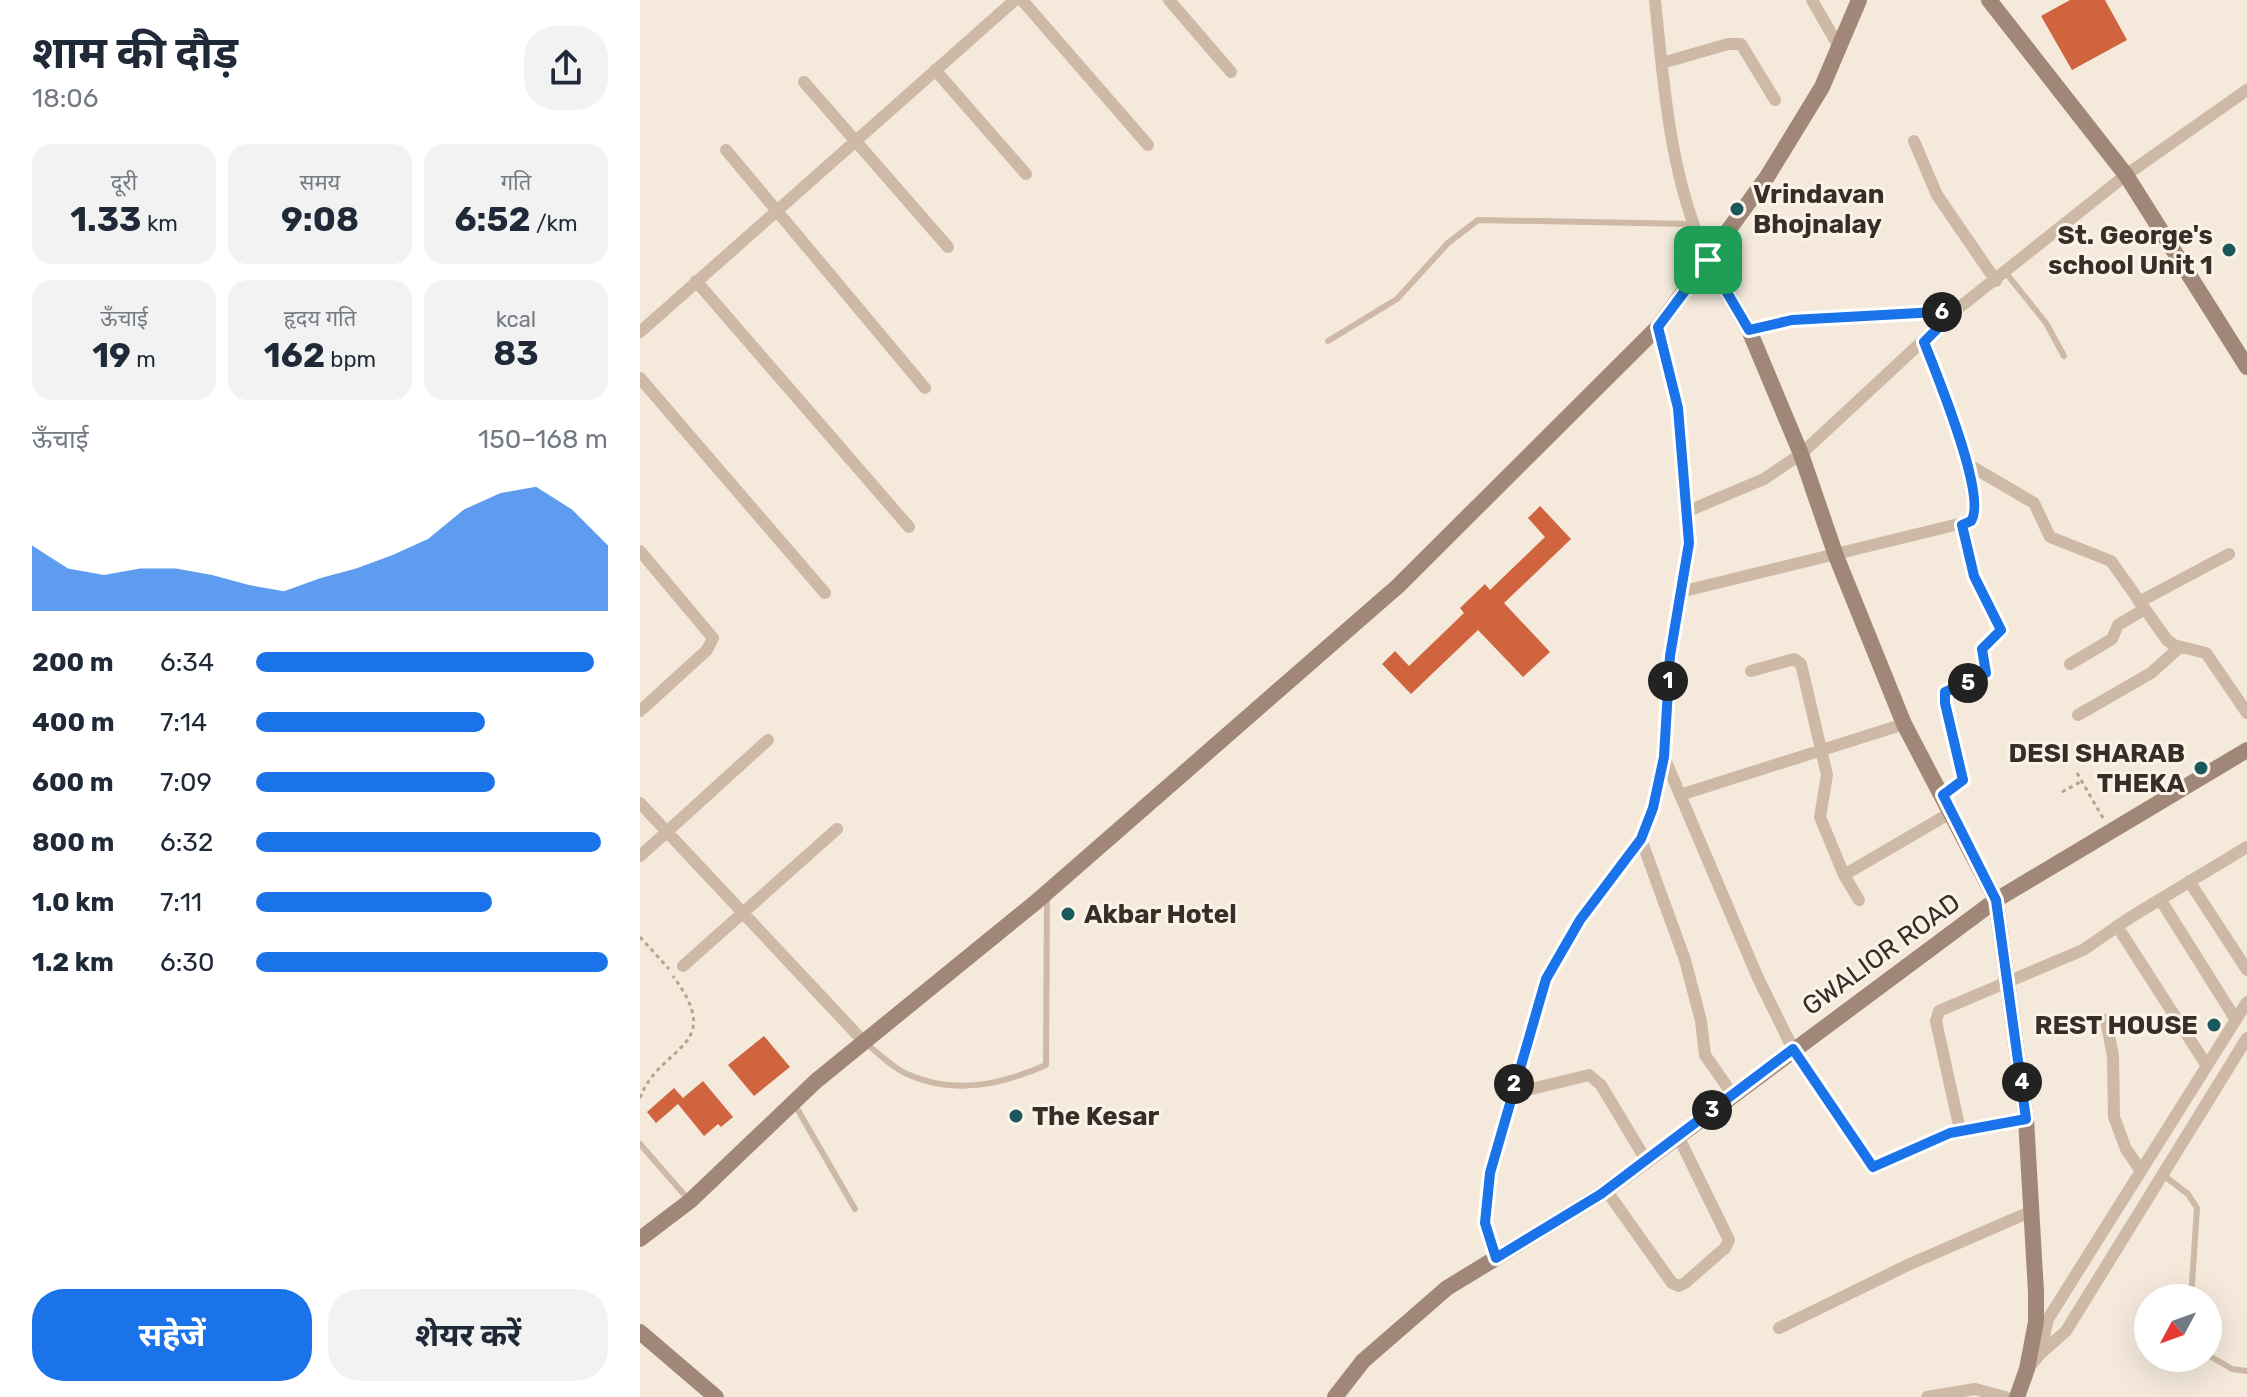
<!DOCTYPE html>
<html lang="hi">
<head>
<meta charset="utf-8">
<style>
	:root { --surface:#fff; --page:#f2f2f3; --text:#1f2937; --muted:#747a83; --accent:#1a73e8 }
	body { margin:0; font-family:Rubik,"Noto Sans Devanagari",sans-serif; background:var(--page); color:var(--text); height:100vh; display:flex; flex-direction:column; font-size:30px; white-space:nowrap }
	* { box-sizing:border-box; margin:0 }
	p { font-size:26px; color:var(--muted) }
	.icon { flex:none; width:44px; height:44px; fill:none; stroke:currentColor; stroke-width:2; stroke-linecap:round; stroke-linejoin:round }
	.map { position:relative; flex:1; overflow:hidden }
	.drawer { display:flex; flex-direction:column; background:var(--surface); width:640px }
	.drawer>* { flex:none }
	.needle { width:52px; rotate:229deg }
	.tools { position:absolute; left:1494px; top:1284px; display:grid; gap:16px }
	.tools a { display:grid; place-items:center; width:88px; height:88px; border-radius:50%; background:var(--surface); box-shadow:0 8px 32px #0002; font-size:40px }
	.pin { position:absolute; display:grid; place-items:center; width:68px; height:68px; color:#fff; margin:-34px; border-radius:16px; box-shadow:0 4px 12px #0006 }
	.km { position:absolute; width:40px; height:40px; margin:-20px; border-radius:50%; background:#222; color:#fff; font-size:22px; line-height:40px; text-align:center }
	.round { display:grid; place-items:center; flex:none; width:84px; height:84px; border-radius:32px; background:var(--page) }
	.overview { display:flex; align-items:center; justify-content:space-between; height:136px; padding:0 32px }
	h1 { font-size:44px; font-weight:700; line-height:60px }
	.stats { display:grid; grid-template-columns:repeat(3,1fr); gap:12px; height:136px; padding:8px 32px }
	.stats div { display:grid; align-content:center; border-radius:20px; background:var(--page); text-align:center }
	.stats b { font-size:34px; font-weight:700 }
	.stats small { font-size:22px; font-weight:400 }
	.stats p { font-size:22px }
	.chart { height:224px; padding:16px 32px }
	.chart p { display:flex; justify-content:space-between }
	.chart svg { width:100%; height:144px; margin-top:8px; fill:var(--accent); opacity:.7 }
	.action { display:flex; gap:16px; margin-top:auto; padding:16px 32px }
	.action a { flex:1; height:92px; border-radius:32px; background:var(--accent); color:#fff; font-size:32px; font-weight:700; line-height:92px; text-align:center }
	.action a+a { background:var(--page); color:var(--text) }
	ul { padding:0 32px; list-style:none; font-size:26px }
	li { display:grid; grid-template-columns:128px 96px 1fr; align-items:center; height:60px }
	li i { height:20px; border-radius:10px; background:var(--accent) }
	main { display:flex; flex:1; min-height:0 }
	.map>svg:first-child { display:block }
</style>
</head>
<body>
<main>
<section class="drawer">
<div class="overview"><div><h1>शाम की दौड़</h1><p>18:06</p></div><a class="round"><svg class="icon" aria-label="share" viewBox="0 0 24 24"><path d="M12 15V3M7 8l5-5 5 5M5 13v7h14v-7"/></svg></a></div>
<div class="stats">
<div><p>दूरी</p><b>1.33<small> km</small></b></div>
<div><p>समय</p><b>9:08</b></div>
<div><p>गति</p><b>6:52<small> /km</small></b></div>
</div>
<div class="stats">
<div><p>ऊँचाई</p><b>19<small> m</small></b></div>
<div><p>हृदय गति</p><b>162<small> bpm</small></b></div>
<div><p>kcal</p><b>83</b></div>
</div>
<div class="chart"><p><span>ऊँचाई</span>150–168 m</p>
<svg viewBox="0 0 160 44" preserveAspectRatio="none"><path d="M0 44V24L10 31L20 33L30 31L40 31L50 33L60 36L70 38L80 34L90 31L100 27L110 22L120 13L130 8L140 6L150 13L160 24V44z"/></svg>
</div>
<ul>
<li><b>200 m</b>6:34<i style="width:96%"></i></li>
<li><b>400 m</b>7:14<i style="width:65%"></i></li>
<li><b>600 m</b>7:09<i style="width:68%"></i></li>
<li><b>800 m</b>6:32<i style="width:98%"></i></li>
<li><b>1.0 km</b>7:11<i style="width:67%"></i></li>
<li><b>1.2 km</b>6:30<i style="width:100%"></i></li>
</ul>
<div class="action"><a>सहेजें</a><a>शेयर करें</a></div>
</section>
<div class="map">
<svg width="1607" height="1397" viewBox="0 0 1607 1397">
	<rect width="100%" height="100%" fill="#f4e9db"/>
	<!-- building -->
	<path fill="#cf643e" d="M1430 0H1465L1487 40 1432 70 1401 16Z
		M900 506 931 539 864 603 910 652 883 677 838 630 771 694 742 664 755 651 769 666 824 613 820 608 845 584 850 590 905 537 888 518Z
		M124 1036 150 1067 114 1096 88 1065Z
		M63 1081 93 1117 81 1127 78 1124 64 1136 38 1104 16 1123 7 1112 34 1088 43 1098Z"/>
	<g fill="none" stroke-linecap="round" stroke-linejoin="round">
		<!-- path -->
		<path stroke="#b9a390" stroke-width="3" stroke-dasharray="4 4" stroke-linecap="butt" d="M1437 773 1463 818
			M1422 792 1442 781
			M0 937 29 969
			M0 1098C20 1044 87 1049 33 976"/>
		<!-- lane -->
		<path stroke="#cdb9a6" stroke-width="6" d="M1366 273 1406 323 1424 356
			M688 341 757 299 808 243 838 220 1051 224
			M227 1044C239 1054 253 1068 267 1074 313 1095 361 1085 406 1065L407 896
			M155 1105 215 1209
			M0 1144 48 1199
			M1523 1175 1548 1194 1557 1208 1551 1298
			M1568 1355 1592 1369 1607 1371"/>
		<!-- street -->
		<path stroke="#cdb9a6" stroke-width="12" d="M382 0 508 145
			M529 0 591 72
			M1015 0C1024 89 1030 178 1068 260
			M1172 0 1199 47
			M1022 63 1088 44H1101L1135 100
			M295 70 386 174
			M164 82 308 247
			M1274 141 1297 195 1356 281
			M86 150 285 388
			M56 281 269 527
			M1109 330 1152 320 1315 311 1486 175 1607 90
			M0 332 375 0
			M0 378 185 593
			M1329 465 1394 503 1410 537 1471 561 1527 640 1534 645 1566 653 1607 713
			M1048 511 1124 479 1161 454 1315 311
			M0 551 73 638 67 650 0 711
			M1040 592 1331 521C1347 496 1296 374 1284 342
			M1499 602 1589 554
			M1430 664 1472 639 1478 625 1503 610
			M1111 671 1154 659 1161 664 1187 775 1180 817 1204 875 1219 900
			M1438 715 1511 673 1540 647
			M1024 757 1118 978 1153 1049 1229 1164 1237 1166 1310 1133 1386 1119
			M1040 795 1264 724
			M1303 795 1323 777 1305 703V692L1346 673 1342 649 1361 630 1334 576 1322 525
			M0 803 224 1042
			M1001 839 1045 960 1061 1021 1065 1055 1093 1095
			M0 856 128 740
			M1204 875 1312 812
			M1549 881 1607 970
			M1520 899 1596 1020
			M1477 926 1567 1066
			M43 966 197 829
			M1466 1020 1473 1056 1474 1117 1486 1149 1501 1171
			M871 1094 949 1075 961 1085 1006 1160
			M1320 1130 1296 1021 1299 1011 1443 950 1491 917 1607 847
			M966 1190 1032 1283 1039 1286 1045 1283 1085 1248 1089 1240 1038 1136
			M856 1258 845 1223 850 1173 906 979 940 920 1001 839 1013 808 1024 757 1030 656 1049 543 1038 408 1018 327
			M1139 1328 1270 1264 1392 1211
			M1400 1354 1426 1331 1607 1038
			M1389 1367 1400 1354 1408 1319 1607 1002
			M1287 1397 1335 1389 1365 1397"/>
		<!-- secondary -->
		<path stroke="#a18777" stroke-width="16" d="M1349 0 1486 175 1607 367
			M1068 260 1109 330 1161 454 1196 556 1264 724 1356 900 1386 1119 1396 1292V1322L1387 1369 1377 1397
			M0 1239 50 1201 176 1081 396 902 758 586 1018 327 1127 177 1182 87 1219 0
			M0 1332 76 1397
			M695 1397 723 1361 807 1288 961 1194 1356 900 1607 750"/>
	</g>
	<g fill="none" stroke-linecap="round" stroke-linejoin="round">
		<!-- route casing -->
		<g stroke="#fff" stroke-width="16">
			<path id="route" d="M1068 260 1109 330 1152 320 1315 311 1284 342C1296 373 1348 497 1331 521L1322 525 1334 576 1361 630 1342 649 1346 673 1305 692V703L1323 780 1303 795 1356 900 1386 1119 1310 1133 1233 1167 1153 1049 961 1194 856 1258 845 1223 850 1173 906 979 940 920 1001 839 1013 808 1024 757 1030 656 1049 543 1038 408 1018 327Z"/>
		</g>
		<!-- route -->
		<use href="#route" stroke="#1a73e8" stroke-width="10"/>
	</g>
	<!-- markers -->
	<g fill="#1a585e" stroke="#fbf3e8" stroke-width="3">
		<circle cx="1097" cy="209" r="8"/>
		<circle cx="1589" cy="250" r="8"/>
		<circle cx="1561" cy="768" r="8"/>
		<circle cx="428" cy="914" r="8"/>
		<circle cx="1574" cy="1025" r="8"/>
		<circle cx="376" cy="1116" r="8"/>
	</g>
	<g text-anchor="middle" stroke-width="6" stroke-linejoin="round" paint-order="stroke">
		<!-- poi labels -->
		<g font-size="26" font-weight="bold" fill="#392d28" stroke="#fbf3e8" text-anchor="start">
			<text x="1113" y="203">Vrindavan<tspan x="1113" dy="30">Bhojnalay</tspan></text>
			<text x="1573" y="244" text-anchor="end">St. George's<tspan x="1573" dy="30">school Unit 1</tspan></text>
			<text x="1545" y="762" text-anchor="end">DESI SHARAB<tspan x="1545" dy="30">THEKA</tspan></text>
			<text x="444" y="923">Akbar Hotel</text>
			<text x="1558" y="1034" text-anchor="end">REST HOUSE</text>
			<text x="392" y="1125">The Kesar</text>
		</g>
		<!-- street labels -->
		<g font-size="26" fill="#392d28" stroke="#fbf3e8">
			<text transform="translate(1241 954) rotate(-36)" y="9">GWALIOR ROAD</text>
		</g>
	</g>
</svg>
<div class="tools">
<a><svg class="needle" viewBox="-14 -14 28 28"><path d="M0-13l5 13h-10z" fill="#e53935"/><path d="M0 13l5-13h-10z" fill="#747a83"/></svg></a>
</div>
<div class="pin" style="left:1068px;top:260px;background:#1e9e55"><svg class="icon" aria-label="arrive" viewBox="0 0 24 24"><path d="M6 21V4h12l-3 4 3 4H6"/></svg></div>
<b class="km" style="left:1028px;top:681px">1</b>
<b class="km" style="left:874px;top:1084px">2</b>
<b class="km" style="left:1072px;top:1110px">3</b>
<b class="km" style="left:1382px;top:1082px">4</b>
<b class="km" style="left:1328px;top:683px">5</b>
<b class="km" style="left:1302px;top:312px">6</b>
</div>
</main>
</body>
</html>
